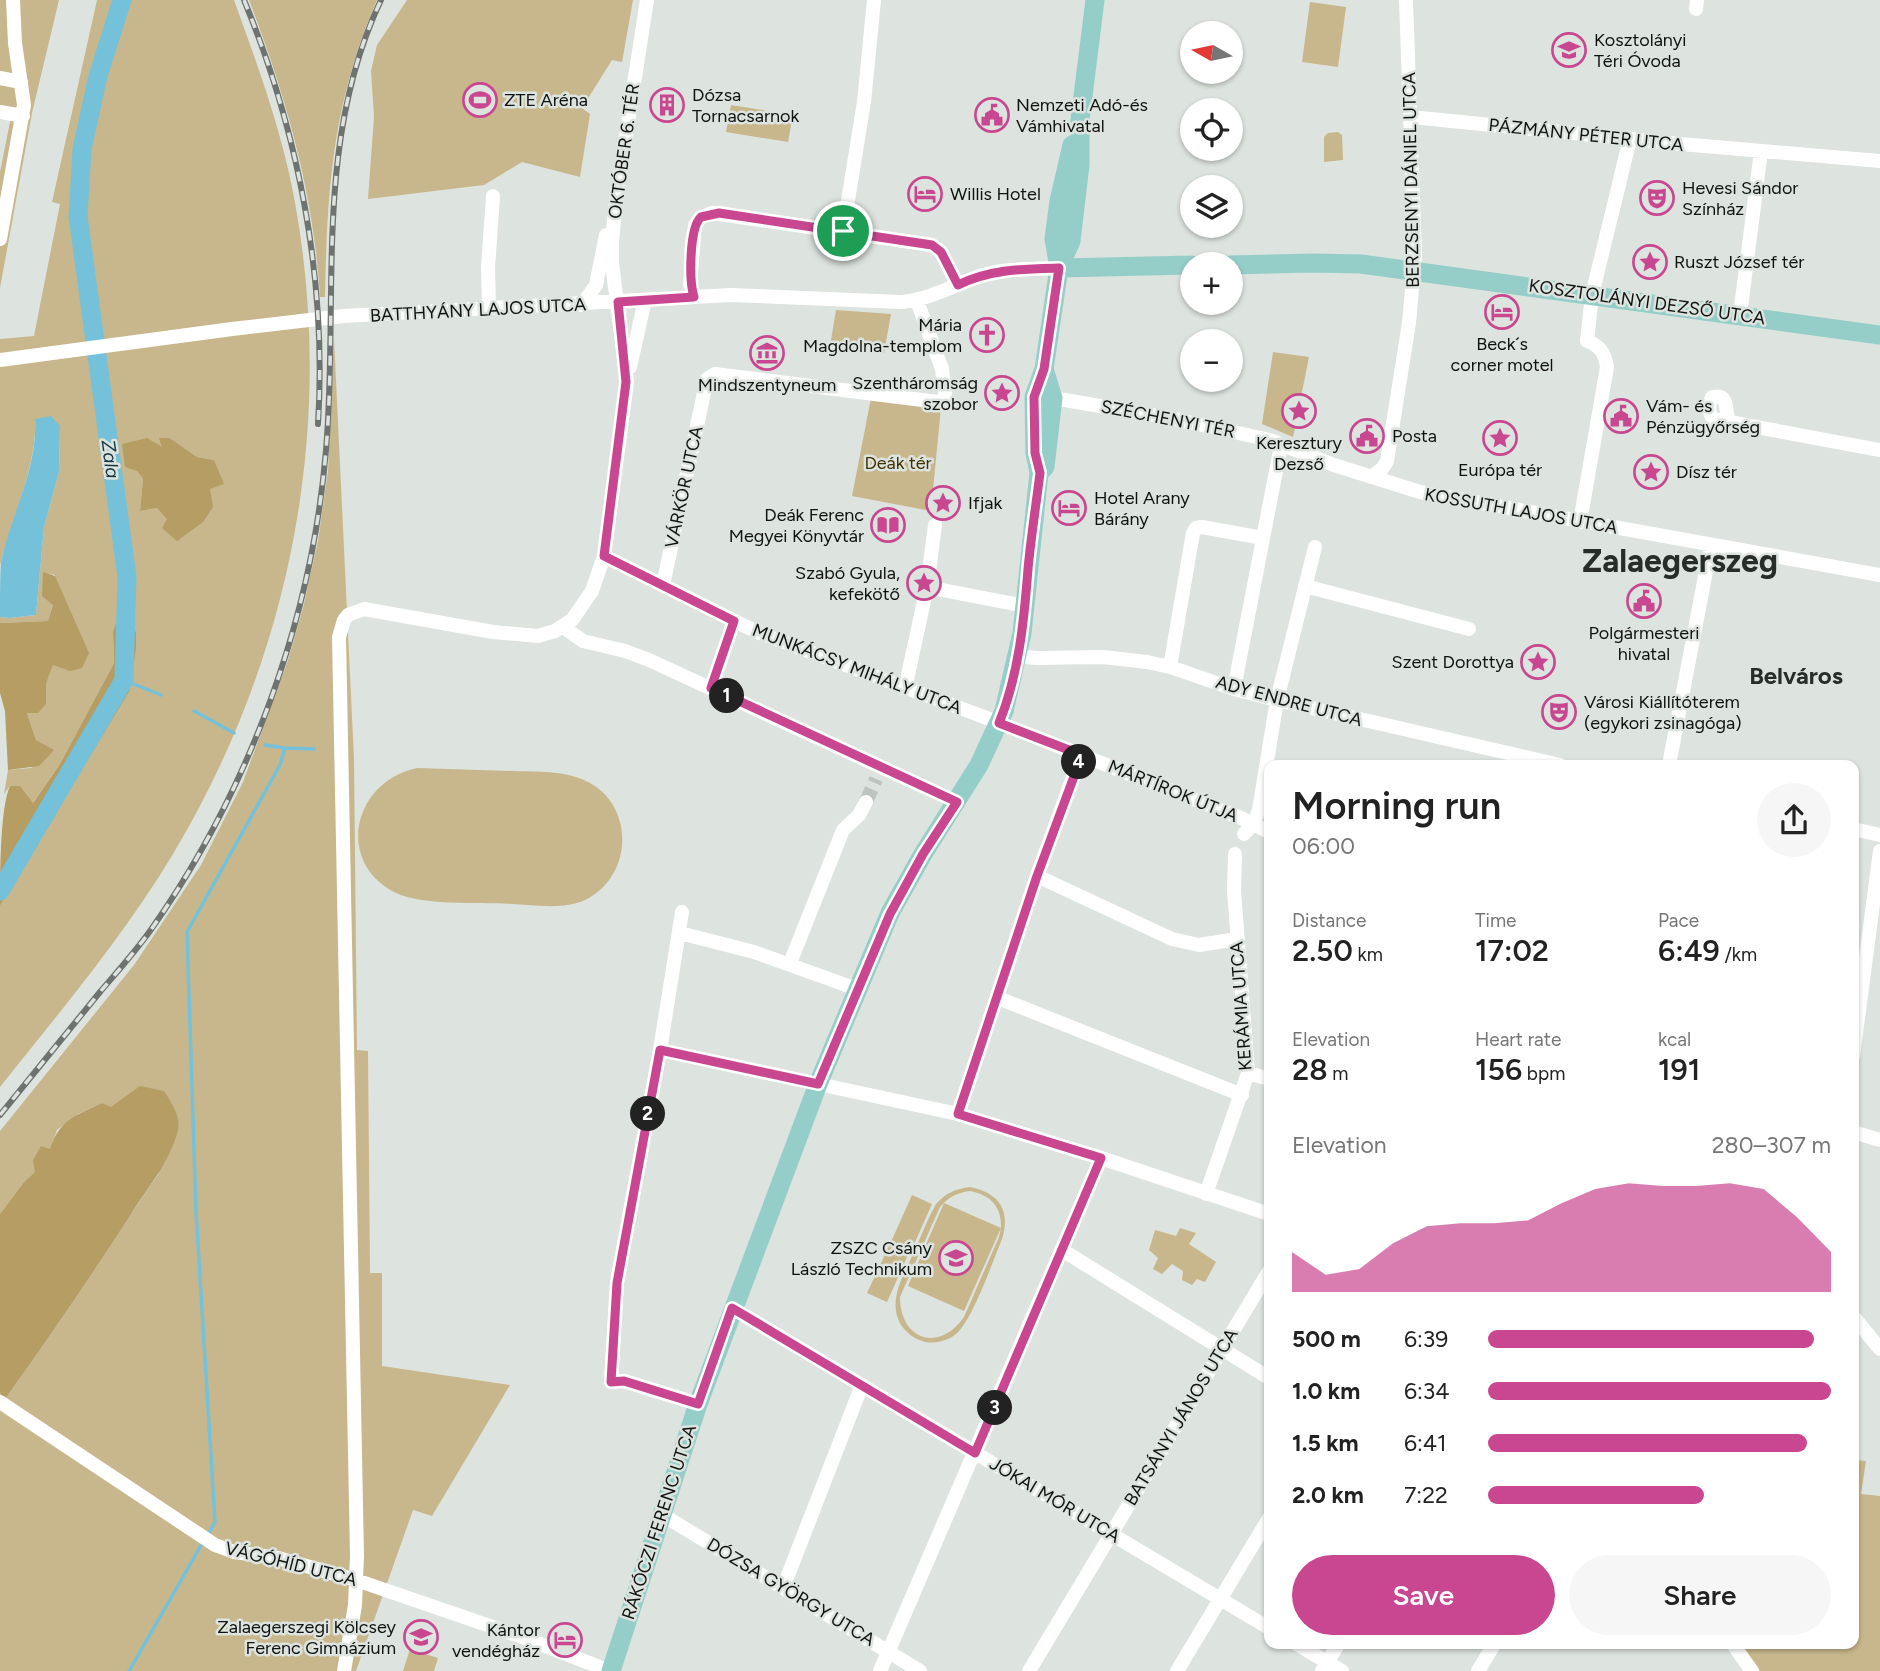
<!DOCTYPE html>
<html lang="en">
<head>
<meta charset="utf-8">
<style>
	:root { --surface:#fff; --page:#f6f6f6; --text:#222; --muted:#767676; --accent:#c94790 }
	body { margin:0; font-family:Figtree,sans-serif; background:var(--page); color:var(--text); height:100vh; display:flex; flex-direction:column; font-size:26px; white-space:nowrap }
	* { box-sizing:border-box; margin:0 }
	p { font-size:23px; color:var(--muted) }
	.icon { flex:none; width:38px; height:38px; fill:none; stroke:currentColor; stroke-width:2; stroke-linecap:round; stroke-linejoin:round }
	.map { position:relative; flex:1; overflow:hidden }
	.side { position:absolute; left:1264px; top:760px; width:595px; height:889px; display:flex; flex-direction:column; background:var(--surface); border-radius:14px; box-shadow:0 2px 5px #0004 }
	.side>* { flex:none }
	.needle { width:46px; rotate:279deg }
	.tools { position:absolute; left:1180px; top:21px; display:grid; gap:14px }
	.tools a { display:grid; place-items:center; width:63px; height:63px; border-radius:50%; background:var(--surface); box-shadow:0 2px 5px #0004; font-size:35px }
	.pin { position:absolute; display:grid; place-items:center; width:60px; height:60px; color:#fff; margin:-30px; border:4px solid #fff; border-radius:50%; box-shadow:0 2px 7px #0007 }
	.km { position:absolute; width:35px; height:35px; margin:-18px; border-radius:50%; background:#222; color:#fff; font-size:19px; line-height:35px; text-align:center }
	.round { display:grid; place-items:center; flex:none; width:74px; height:74px; border-radius:37px; background:var(--page) }
	.head { display:flex; align-items:center; justify-content:space-between; height:119px; padding:0 28px }
	h1 { font-size:38px; font-weight:600; line-height:52px }
	.stats { display:grid; grid-template-columns:repeat(3,1fr); gap:10px; height:119px; padding:7px 28px }
	.stats div { display:grid; align-content:center }
	.stats b { font-size:30px; font-weight:600 }
	.stats small { font-size:19px; font-weight:400 }
	.stats p { font-size:19px }
	.chart { height:196px; padding:14px 28px }
	.chart p { display:flex; justify-content:space-between }
	.chart svg { width:100%; height:126px; margin-top:7px; fill:var(--accent); opacity:.7 }
	.cta { display:flex; gap:14px; margin-top:auto; padding:14px 28px }
	.cta a { flex:1; height:80px; border-radius:42px; background:var(--accent); color:#fff; font-size:28px; font-weight:600; line-height:80px; text-align:center }
	.cta a+a { background:var(--page); color:var(--text) }
	ul { padding:0 28px; list-style:none; font-size:23px }
	li { display:grid; grid-template-columns:112px 84px 1fr; align-items:center; height:52px }
	li i { height:18px; border-radius:9px; background:var(--accent) }
	.map>svg:first-child { display:block }
</style>
</head>
<body>
<div class="map">
<svg width="1880" height="1671" viewBox="0 0 1880 1671">
	<rect width="100%" height="100%" fill="#dde3de"/>
	<!-- green -->
	<path fill="#c8b78c" fill-rule="evenodd" d="M0 0H59L32 113 0 288V172L11 117 0 114Z
		M97 0H234C256 61 279 123 292 187 336 407 297 633 188 828 136 922 66 1004 0 1087V906L129 692 113 632 114 663 60 764 32 804 10 786 4 794 8 770 31 768 53 750 36 740 27 713 46 704V684L53 665 55 575 43 573 53 605 48 621 0 623V617L9 618 36 615 44 527 59 472 60 426 35 420C38 461 11 523 0 565V339L34 336 60 204 52 202ZM170 438 197 457 214 460 210 489 168 519 157 508 140 511 143 479 137 471 163 448Z
		M249 0H377C333 102 327 187 325 297H320C314 194 286 96 249 0Z
		M407 0H633L622 62 612 60 582 108 590 114 580 177 522 162 484 185 368 199 374 117 371 71 377 45Z
		M1310 2 1346 7 1338 67 1302 62Z
		M731 105 793 115 788 142 726 132Z
		M1338 132 1342 135 1343 160 1324 162V137L1328 133Z
		M836 310 891 314 884 353 830 346Z
		M334 338 354 759 357 1050 368 1051 370 1273H382V1366L510 1385 432 1516 413 1510 356 1671H0V1392L4 1399 159 1173 111 1108 102 1103 78 1114 57 1130 50 1150 41 1146 35 1172 24 1182 0 1214V1131L134 965 201 865 243 782 287 663 303 608 318 541 328 471Z
		M1273 352 1309 357 1293 437 1262 424Z
		M871 398 941 407 931 511 852 496Z
		M417 768C449 769 481 770 513 771 537 772 563 770 586 781 635 804 634 876 585 900 563 910 535 905 512 904 480 902 423 906 396 893 335 863 352 782 417 768Z
		M970 1187C999 1193 1011 1210 1002 1239 993 1261 974 1315 959 1331 951 1340 937 1344 925 1342 918 1340 912 1337 907 1332 882 1307 904 1274 916 1248 922 1233 928 1218 936 1204 946 1193 955 1189 970 1187ZM970 1191C990 1195 1002 1206 1001 1228L944 1203 908 1286 964 1311 1001 1228 999 1237 964 1317C939 1353 900 1340 900 1297L940 1207C949 1197 956 1193 970 1191Z
		M912 1195 932 1204 911 1251 891 1242Z
		M1180 1228 1196 1233 1189 1244 1216 1262 1205 1282 1197 1279 1192 1285 1182 1280 1183 1271 1172 1264 1162 1274 1153 1269 1158 1258 1149 1250 1155 1230 1176 1236Z
		M889 1246 908 1255 887 1302 867 1293Z
		M1853 1460 1866 1461 1861 1494 1880 1496V1671H1760L1740 1643H1853Z
		M410 1649 438 1658 434 1671H403Z"/>
	<!-- forest -->
	<path fill="#b59d63" d="M147 438 162 447 159 438H170L197 457 214 460 224 484 210 489 213 507 203 522 177 541 162 528 167 519 157 508 140 511 143 479 137 471 125 467 122 444Z
		M43 572 55 576 89 653 82 668 70 671 53 665 46 684V704L38 713H27L36 740 54 750 39 766 8 770 5 711 0 693V623L48 621 53 605 42 596Z
		M119 616 136 632V649L129 692 0 906C0 877 0 807 10 786H20L33 803 60 764 114 663 113 632Z
		M140 1086 164 1091C171 1102 181 1116 178 1130 170 1162 148 1187 131 1214 90 1277 48 1339 4 1400L0 1392V1214L24 1182 35 1172 33 1160 41 1146 50 1149C60 1119 75 1116 102 1103L111 1107Z"/>
	<!-- water -->
	<path fill="#75c1d9" d="M51 416 60 426 59 472 44 527 36 615 9 618 0 617C0 599 0 579 1 562 11 515 38 468 35 419Z"/>
	<g fill="none" stroke-linecap="round" stroke-linejoin="round">
		<!-- stream -->
		<path stroke="#75c1d9" stroke-width="3.5" d="M124 680 161 695
			M194 711 234 733
			M285 748 314 749
			M207 1536 215 1522 196 1211 187 932 280 765 285 748 265 745
			M129 1671 203 1542"/>
		<!-- river -->
		<path stroke="#75c1d9" stroke-width="19" d="M0 891 124 680 127 577 78 216 82 149 98 76 122 0"/>
		<!-- minor-tunnel -->
		<path stroke="#bec4bf" stroke-width="14" stroke-dasharray="14 7" stroke-linecap="butt" d="M866 802 876 779"/>
		<!-- minor -->
		<path stroke="#fff" stroke-width="14" d="M1696 9 1697 0
			M0 78 21 82
			M0 112 23 116
			M1411 117 1681 144 1880 161
			M843 231 864 102 874 0
			M0 239 24 105 15 43 13 0
			M694 297 690 284 695 225 701 217 712 213 932 245 941 252 958 285
			M582 305 596 285 606 235
			M489 309 488 267 493 196
			M1740 315 1761 151
			M0 360 232 329 343 316 731 295 901 302C932 299 955 284 983 275 1008 268 1033 269 1059 268
			M630 367 645 300
			M1053 398 1170 418 1270 440 1334 465 1420 492 1880 575
			M1730 422C1723 411 1731 393 1712 397 1708 405 1708 411 1713 419L1880 450
			M1371 477 1382 469 1387 461 1409 323 1415 256 1406 0
			M1580 522 1607 367C1605 353 1600 346 1587 341L1592 295 1630 139
			M604 556 757 632 979 715 1239 817 1269 832
			M663 585 707 379 715 374 946 403 942 369 917 301
			M1305 586 1469 629
			M927 587 1025 606
			M563 627 583 641 625 651 649 660 957 802
			M1018 656 1036 658 1103 657 1147 662 1170 667 1234 689 1277 700 1560 765
			M1170 667 1193 533 1196 528 1202 527 1263 538
			M711 688 734 621
			M905 689 927 587 935 525
			M1234 689 1281 445
			M1669 765 1711 545
			M1853 829 1880 835
			M1244 834 1253 824 1259 810 1277 700 1315 547
			M1037 876 1172 939 1199 945 1237 939
			M682 912 660 1050 617 1282 611 1382 624 1381 698 1404
			M680 933 754 952 857 989
			M790 963 843 830 859 815 866 802
			M998 998 1242 1095
			M660 1050 958 1114 1101 1158 1269 1214
			M1853 1056 1880 851
			M1248 1073 1269 1079
			M958 1114 1037 876 1081 755
			M1853 1132 1880 1140
			M1206 1194 1248 1073 1234 891 1235 854
			M1062 1250 1269 1378
			M732 1308 1269 1628
			M1853 1316 1880 1349
			M0 1402 215 1545 234 1552 278 1558 356 1580 522 1637 610 1671
			M661 1514 920 1671
			M783 1588 862 1385
			M1295 1643 1342 1671
			M1732 1643 1752 1671
			M344 1671 355 1605 357 1556 339 637 344 620 348 615 364 609 493 632 538 636 555 631 572 620 592 591 604 556 627 382 612 263V241L616 200 647 0
			M880 1671 1101 1158
			M1029 1671 1269 1271
			M1177 1671 1269 1518
			M1322 1671 1339 1643
			M1478 1671 1495 1643"/>
		<!-- major -->
		<path stroke="#95cec9" stroke-width="19" d="M1230 265 1312 263 1361 264 1880 335
			M1059 268 1054 239 1059 201 1072 145
			M1059 268 1192 265
			M1042 470 1045 467 1053 398 1044 369
			M611 1671 698 1404 818 1084 890 913 923 854 979 765 1004 711 1022 633 1039 473 1035 453 1034 397 1044 369 1059 268 1071 241 1080 165V120L1095 0"/>
		<!-- rail casing -->
		<g stroke="#6f7370" stroke-width="6">
			<path id="rail" d="M244 0C299 133 327 280 318 424
				M0 1115C33 1074 67 1033 100 992 117 972 135 952 150 931 249 791 312 620 326 450 339 297 313 144 381 0"/>
		</g>
		<!-- rail -->
		<use href="#rail" stroke="#dde3de" stroke-width="3.5" stroke-dasharray="10" stroke-linecap="butt"/>
	</g>
	<g fill="none" stroke-linecap="round" stroke-linejoin="round">
		<!-- route casing -->
		<g stroke="#fff" stroke-width="14">
			<path id="route" d="M719 213 932 245 941 252 958 285C990 269 1023 269 1059 268L1044 369 1034 397 1035 453 1040 473C1036 505 1031 537 1028 569 1024 621 1019 674 999 723L1082 755 1037 876 958 1114 1101 1158 975 1453 732 1308 698 1404 624 1381 611 1382 617 1283 660 1050 818 1084 890 914 923 854 957 802 711 688 734 621 604 556 626 382 618 302 694 297C689 281 689 228 701 217Z"/>
		</g>
		<!-- route -->
		<use href="#route" stroke="#c94790" stroke-width="9"/>
	</g>
	<!-- icons -->
	<defs>
		<g id="school-ring" transform="scale(1.75)"><circle r="9.5" fill="#dde3de" stroke="#c94790" stroke-width="1.5"/><path d="M0-5L7-2L0 1L-7-2ZM-4 1L0 2.5L4 1V4Q0 6-4 4Z" fill="#c94790"/></g>
		<g id="stadium-ring" transform="scale(1.75)"><circle r="9.5" fill="#dde3de" stroke="#c94790" stroke-width="1.5"/><path d="M0-5a6.5 5 0 1 0 0 10a6.5 5 0 1 0 0-10ZM-3.5-1.8h7v3.6h-7Z" fill="#c94790"/></g>
		<g id="building-ring" transform="scale(1.75)"><circle r="9.5" fill="#dde3de" stroke="#c94790" stroke-width="1.5"/><path d="M-4-6H4V6H1V3H-1V6H-4ZM-2.5-4.3h1.7v1.8h-1.7ZM.8-4.3h1.7v1.8H.8ZM-2.5-1h1.7V.8h-1.7ZM.8-1h1.7V.8H.8Z" fill="#c94790"/></g>
		<g id="civic-ring" transform="scale(1.75)"><circle r="9.5" fill="#dde3de" stroke="#c94790" stroke-width="1.5"/><path d="M-.6-6.5H3V-4.5H.6V-3L4-1V1h2V6H-6V1h2V-1L-.6-3ZM-1.2 2.5V6h2.4V2.5Z" fill="#c94790"/></g>
		<g id="hotel-ring" transform="scale(1.75)"><circle r="9.5" fill="#dde3de" stroke="#c94790" stroke-width="1.5"/><path d="M-6-4.5h1.5V1H6V5H4.5V3h-9V5H-6ZM-4 0a1.8 1.8 0 1 1 3.6 0ZM.5 0V-2.5h3Q6-2.5 6 0Z" fill="#c94790"/></g>
		<g id="theatre-ring" transform="scale(1.75)"><circle r="9.5" fill="#dde3de" stroke="#c94790" stroke-width="1.5"/><path d="M-5-5.5Q0-4 5-5.5V0Q5 5 0 6Q-5 5-5 0ZM-3.3-2.5H-1v1.5H-3.3ZM1-2.5H3.3v1.5H1ZM-2.8 1Q0 5.5 2.8 1Z" fill="#c94790"/></g>
		<g id="sight-ring" transform="scale(1.75)"><circle r="9.5" fill="#dde3de" stroke="#c94790" stroke-width="1.5"/><path d="M0-6L1.8-2.2L6-1.7L2.9 1.2L3.7 5.4L0 3.3L-3.7 5.4L-2.9 1.2L-6-1.7L-1.8-2.2Z" fill="#c94790"/></g>
		<g id="church-ring" transform="scale(1.75)"><circle r="9.5" fill="#dde3de" stroke="#c94790" stroke-width="1.5"/><path d="M-1.2-6h2.4v3.5h3.3v2.4h-3.3V6h-2.4V-.1h-3.3v-2.4h3.3Z" fill="#c94790"/></g>
		<g id="museum-ring" transform="scale(1.75)"><circle r="9.5" fill="#dde3de" stroke="#c94790" stroke-width="1.5"/><path d="M0-6L6-3V-2H-6V-3ZM-5-1h2V3h-2ZM-1-1h2V3h-2ZM3-1h2V3H3ZM-6 4H6V6H-6Z" fill="#c94790"/></g>
		<g id="library-ring" transform="scale(1.75)"><circle r="9.5" fill="#dde3de" stroke="#c94790" stroke-width="1.5"/><path d="M-6-4Q-3-5.5-.7-3.5V5Q-3 3-6 4ZM6-4Q3-5.5 .7-3.5V5Q3 3 6 4Z" fill="#c94790"/></g>
	</defs>
	<g fill-rule="evenodd">
		<use href="#school-ring" x="1569" y="50"/>
		<use href="#stadium-ring" x="480" y="100"/>
		<use href="#building-ring" x="667" y="105"/>
		<use href="#civic-ring" x="992" y="115"/>
		<use href="#hotel-ring" x="925" y="194"/>
		<use href="#theatre-ring" x="1657" y="198"/>
		<use href="#sight-ring" x="1650" y="262"/>
		<use href="#hotel-ring" x="1502" y="312"/>
		<use href="#church-ring" x="987" y="335"/>
		<use href="#museum-ring" x="767" y="353"/>
		<use href="#sight-ring" x="1002" y="393"/>
		<use href="#sight-ring" x="1299" y="411"/>
		<use href="#civic-ring" x="1621" y="416"/>
		<use href="#civic-ring" x="1367" y="436"/>
		<use href="#sight-ring" x="1500" y="438"/>
		<use href="#sight-ring" x="1651" y="472"/>
		<use href="#sight-ring" x="943" y="503"/>
		<use href="#hotel-ring" x="1069" y="508"/>
		<use href="#library-ring" x="888" y="525"/>
		<use href="#sight-ring" x="924" y="583"/>
		<use href="#civic-ring" x="1644" y="601"/>
		<use href="#sight-ring" x="1538" y="662"/>
		<use href="#theatre-ring" x="1559" y="712"/>
		<use href="#school-ring" x="956" y="1258"/>
		<use href="#school-ring" x="421" y="1637"/>
		<use href="#hotel-ring" x="565" y="1640"/>
	</g>
	<g text-anchor="middle" stroke-width="5" stroke-linejoin="round" paint-order="stroke">
		<!-- poi labels -->
		<g font-size="18" fill="#101210" stroke="#dde3de" text-anchor="start">
			<text x="1594" y="46">Kosztolányi<tspan x="1594" dy="21">Téri Óvoda</tspan></text>
			<text x="692" y="101">Dózsa<tspan x="692" dy="21">Tornacsarnok</tspan></text>
			<text x="504" y="106">ZTE Aréna</text>
			<text x="1016" y="111">Nemzeti Adó-és<tspan x="1016" dy="21">Vámhivatal</tspan></text>
			<text x="1682" y="194">Hevesi Sándor<tspan x="1682" dy="21">Színház</tspan></text>
			<text x="950" y="200">Willis Hotel</text>
			<text x="1674" y="268">Ruszt József tér</text>
			<text x="962" y="331" text-anchor="end">Mária<tspan x="962" dy="21">Magdolna-templom</tspan></text>
			<text x="1502" y="350" text-anchor="middle">Beck´s<tspan x="1502" dy="21">corner motel</tspan></text>
			<text x="978" y="389" text-anchor="end">Szentháromság<tspan x="978" dy="21">szobor</tspan></text>
			<text x="767" y="391" text-anchor="middle">Mindszentyneum</text>
			<text x="1646" y="412">Vám- és<tspan x="1646" dy="21">Pénzügyőrség</tspan></text>
			<text x="1392" y="442">Posta</text>
			<text x="1299" y="449" text-anchor="middle">Keresztury<tspan x="1299" dy="21">Dezső</tspan></text>
			<text x="1500" y="476" text-anchor="middle">Európa tér</text>
			<text x="1676" y="478">Dísz tér</text>
			<text x="1094" y="504">Hotel Arany<tspan x="1094" dy="21">Bárány</tspan></text>
			<text x="968" y="509">Ifjak</text>
			<text x="864" y="521" text-anchor="end">Deák Ferenc<tspan x="864" dy="21">Megyei Könyvtár</tspan></text>
			<text x="900" y="579" text-anchor="end">Szabó Gyula,<tspan x="900" dy="21">kefekötő</tspan></text>
			<text x="1644" y="639" text-anchor="middle">Polgármesteri<tspan x="1644" dy="21">hivatal</tspan></text>
			<text x="1514" y="668" text-anchor="end">Szent Dorottya</text>
			<text x="1584" y="708">Városi Kiállítóterem<tspan x="1584" dy="21">(egykori zsinagóga)</tspan></text>
			<text x="932" y="1254" text-anchor="end">ZSZC Csány<tspan x="932" dy="21">László Technikum</tspan></text>
			<text x="396" y="1633" text-anchor="end">Zalaegerszegi Kölcsey<tspan x="396" dy="21">Ferenc Gimnázium</tspan></text>
			<text x="540" y="1636" text-anchor="end">Kántor<tspan x="540" dy="21">vendégház</tspan></text>
		</g>
		<!-- street labels -->
		<g font-size="18" fill="#101210" stroke="#dde3de">
			<text transform="translate(1586 135) rotate(6)" y="6">PÁZMÁNY PÉTER UTCA</text>
			<text transform="translate(624 151) rotate(-82)" y="6">OKTÓBER 6. TÉR</text>
			<text transform="translate(1411 180) rotate(-91)" y="6">BERZSENYI DÁNIEL UTCA</text>
			<text transform="translate(1647 302) rotate(8)" y="6">KOSZTOLÁNYI DEZSŐ UTCA</text>
			<text transform="translate(478 310) rotate(-3)" y="6">BATTHYÁNY LAJOS UTCA</text>
			<text transform="translate(1168 419) rotate(11)" y="6">SZÉCHENYI TÉR</text>
			<text transform="translate(684 487) rotate(-78)" y="6">VÁRKÖR UTCA</text>
			<text transform="translate(1521 511) rotate(10)" y="6">KOSSUTH LAJOS UTCA</text>
			<text transform="translate(857 669) rotate(21)" y="6">MUNKÁCSY MIHÁLY UTCA</text>
			<text transform="translate(1289 701) rotate(15)" y="6">ADY ENDRE UTCA</text>
			<text transform="translate(1173 791) rotate(22)" y="6">MÁRTÍROK ÚTJA</text>
			<text transform="translate(1241 1006) rotate(-94)" y="6">KERÁMIA UTCA</text>
			<text transform="translate(1181 1417) rotate(-59)" y="6">BATSÁNYI JÁNOS UTCA</text>
			<text transform="translate(1055 1500) rotate(31)" y="6">JÓKAI MÓR UTCA</text>
			<text transform="translate(659 1522) rotate(-72)" y="6">RÁKÓCZI FERENC UTCA</text>
			<text transform="translate(291 1564) rotate(14)" y="6">VÁGÓHÍD UTCA</text>
			<text transform="translate(791 1592) rotate(31)" y="6">DÓZSA GYÖRGY UTCA</text>
		</g>
		<!-- park labels -->
		<g font-size="18" fill="#423200" stroke="#dde3de">
			<text x="898" y="469">Deák tér</text>
		</g>
		<!-- water labels -->
		<g font-size="19" font-style="italic" fill="#153944" stroke="#dde3de">
			<text transform="translate(111 459) rotate(82)" y="7">Zala</text>
		</g>
		<!-- district labels -->
		<g font-size="24" font-weight="bold" fill="#282d29" stroke="#dde3de">
			<text x="1796" y="684">Belváros</text>
		</g>
		<!-- town labels -->
		<g font-size="32" font-weight="bold" fill="#282d29" stroke="#dde3de">
			<text x="1680" y="572">Zalaegerszeg</text>
		</g>
	</g>
</svg>
<div class="tools">
<a><svg class="needle" viewBox="-14 -14 28 28"><path d="M0-13l5 13h-10z" fill="#e53935"/><path d="M0 13l5-13h-10z" fill="#767676"/></svg></a>
<a><svg class="icon" aria-label="locate" viewBox="0 0 24 24"><circle cx="12" cy="12" r="6"/><path d="M12 2v4M12 18v4M2 12h4M18 12h4"/></svg></a>
<a><svg class="icon" aria-label="layers" viewBox="0 0 24 24"><path d="M12 4l9 5-9 5-9-5zM3 14l9 5 9-5"/></svg></a>
<a>+</a>
<a>−</a>
</div>
<div class="pin" style="left:843px;top:231px;background:#1e9e55"><svg class="icon" aria-label="arrive" viewBox="0 0 24 24"><path d="M6 21V4h12l-3 4 3 4H6"/></svg></div>
<b class="km" style="left:727px;top:696px">1</b>
<b class="km" style="left:648px;top:1114px">2</b>
<b class="km" style="left:995px;top:1408px">3</b>
<b class="km" style="left:1079px;top:762px">4</b>
<section class="side">
<div class="head"><div><h1>Morning run</h1><p>06:00</p></div><a class="round"><svg class="icon" aria-label="share" viewBox="0 0 24 24"><path d="M12 15V3M7 8l5-5 5 5M5 13v7h14v-7"/></svg></a></div>
<div class="stats">
<div><p>Distance</p><b>2.50<small> km</small></b></div>
<div><p>Time</p><b>17:02</b></div>
<div><p>Pace</p><b>6:49<small> /km</small></b></div>
</div>
<div class="stats">
<div><p>Elevation</p><b>28<small> m</small></b></div>
<div><p>Heart rate</p><b>156<small> bpm</small></b></div>
<div><p>kcal</p><b>191</b></div>
</div>
<div class="chart"><p><span>Elevation</span>280–307 m</p>
<svg viewBox="0 0 160 44" preserveAspectRatio="none"><path d="M0 44V30L10 38L20 36L30 27L40 21L50 20L60 20L70 19L80 13L90 8L100 6L110 7L120 7L130 6L140 8L150 18L160 30V44z"/></svg>
</div>
<ul>
<li><b>500 m</b>6:39<i style="width:95%"></i></li>
<li><b>1.0 km</b>6:34<i style="width:100%"></i></li>
<li><b>1.5 km</b>6:41<i style="width:93%"></i></li>
<li><b>2.0 km</b>7:22<i style="width:63%"></i></li>
</ul>
<div class="cta"><a>Save</a><a>Share</a></div>
</section>
</div>
</body>
</html>
